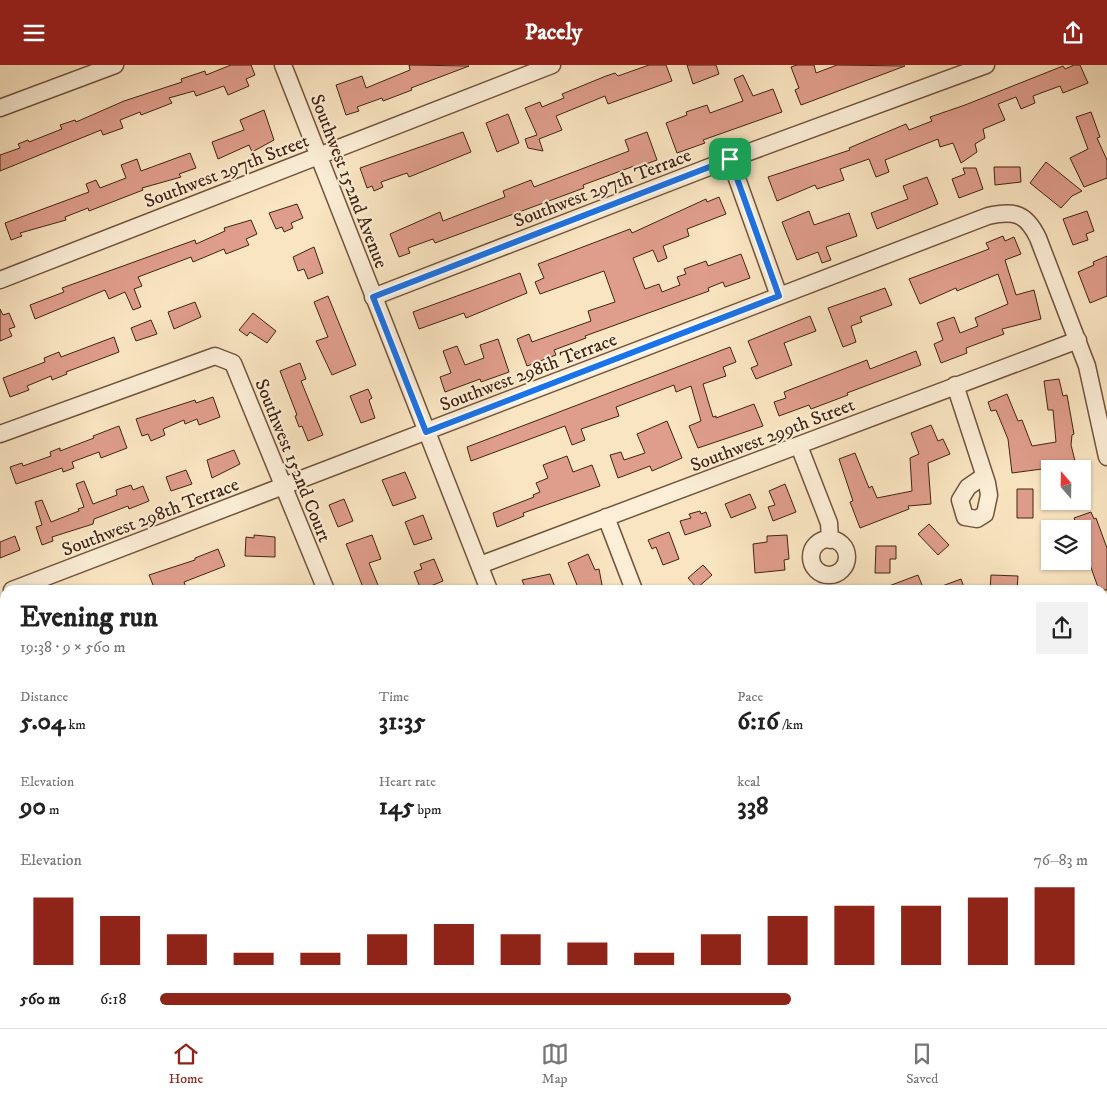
<!DOCTYPE html>
<html lang="en">
<head>
<meta charset="utf-8">
<style>
	:root { --surface:#fff; --page:#f2f2f2; --text:#222; --muted:#767676; --line:#e0e0e0; --accent:#8f2418 }
	body { margin:0; font-family:"IM FELL DW Pica",serif; background:var(--page); color:var(--text); height:100vh; display:flex; flex-direction:column; font-size:19px; white-space:nowrap }
	* { box-sizing:border-box; margin:0 }
	p { font-size:16px; color:var(--muted) }
	.icon { flex:none; width:28px; height:28px; fill:none; stroke:currentColor; stroke-width:2; stroke-linecap:round; stroke-linejoin:round }
	.map { position:relative; flex:1; overflow:hidden }
	.panel { position:absolute; left:0px; top:520px; width:1108px; height:444px; display:flex; flex-direction:column; background:var(--surface); border-radius:15px 15px 0 0; box-shadow:0 1px 4px #0004 }
	.panel>* { flex:none }
	.needle { width:32px; rotate:340deg }
	.buttons { position:absolute; left:1041px; top:395px; display:grid; gap:10px }
	.buttons a { display:grid; place-items:center; width:50px; height:50px; border-radius:0px; background:var(--surface); box-shadow:0 1px 4px #0004; font-size:25px }
	.pin { position:absolute; display:grid; place-items:center; width:42px; height:42px; color:#fff; margin:-21px; border-radius:10px; box-shadow:0 2px 8px #0006 }
	.round { display:grid; place-items:center; flex:none; width:52px; height:52px; border-radius:0px; background:var(--page) }
	.head { display:flex; align-items:center; justify-content:space-between; height:85px; padding:0 20px }
	h1 { font-size:28px; font-weight:700; line-height:38px }
	.stats { display:grid; grid-template-columns:repeat(3,1fr); gap:8px; height:85px; padding:5px 20px }
	.stats div { display:grid; align-content:center }
	.stats b { font-size:25px; font-weight:700 }
	.stats small { font-size:14px; font-weight:400 }
	.stats p { font-size:14px }
	.chart { height:140px; padding:10px 20px }
	.chart p { display:flex; justify-content:space-between }
	.chart svg { width:100%; height:90px; margin-top:5px; stroke:var(--accent); stroke-width:6 }
	ul { padding:0 20px; list-style:none; font-size:16px }
	li { display:grid; grid-template-columns:80px 60px 1fr; align-items:center; height:38px }
	li i { height:12px; border-radius:6px; background:var(--accent) }
	header { display:flex; justify-content:space-between; align-items:center; height:65px; padding:0 20px; background:var(--accent); color:#fff; font-size:22px; font-weight:700 }
	.dock { display:flex; justify-content:space-around; align-items:center; height:70px; border-top:1px solid var(--line); background:var(--surface); font-size:14px; color:var(--muted) }
	.dock a { display:grid; justify-items:center; gap:2px }
	.dock .selected { color:var(--accent) }
	.map>svg:first-child { display:block }
</style>
</head>
<body>
<header><svg class="icon" aria-label="menu" viewBox="0 0 24 24"><path d="M4 6h16M4 12h16M4 18h16"/></svg>Pacely<svg class="icon" aria-label="share" viewBox="0 0 24 24"><path d="M12 15V3M7 8l5-5 5 5M5 13v7h14v-7"/></svg></header>
<div class="map">
<svg width="1107" height="963" viewBox="0 0 1107 963">
	<rect width="100%" height="100%" fill="#fae5c2"/>
	<filter id="stains"><feTurbulence type="fractalNoise" baseFrequency=".004" numOctaves="4"/><feColorMatrix values="0 0 0 0 .2 0 0 0 0 .09 0 0 0 0 .02 0 0 0 .5 -.17"/></filter>
	<radialGradient id="worn" r=".72"><stop offset=".6" stop-color="#630" stop-opacity="0"/><stop offset="1" stop-color="#630" stop-opacity=".3"/></radialGradient>
	<!-- building -->
	<path fill="#df9d8b" stroke="#432411" d="M231 0H251L255 10 246 14 249 21 228 30 224 21 196 31 194 26 169 33 172 38 141 50 140 47 120 55 123 63 103 70 101 65 0 106V90L20 83 18 79 28 75 29 77 62 64 60 60 75 55 76 57 124 36 182 17 181 14 205 6 206 10Z
		M409 0 469 1 411 23 412 25 383 36 382 33 357 42 359 46 346 50 336 20 362 11 366 23 410 5Z
		M649 0H666L672 16 608 39 605 31 556 51 562 65 539 74 543 86 528 83 525 74 537 70 525 43 540 37 542 42 564 33 562 29 606 11 615 8 618 11Z
		M687 0H716L719 9 693 19Z
		M797 0H814L816 8 837 0 905 1 801 40 795 25 799 23 791 2Z
		M1074 0H1080L1088 18 1063 28 1060 21 1033 31 1035 38 1021 44 1016 32 998 39 1005 55 983 64 985 73 975 79 977 87 961 98 953 78 940 82 938 74 885 95 889 107 876 112 869 94 840 104 844 115 817 124 815 120 777 136 768 112 850 85 849 83 906 59 909 65 932 56 930 52 965 40 1063 1 1065 4Z
		M743 10 753 31 773 24 782 47 703 75 705 78 677 88 666 58 687 50 686 47 707 40 710 48 743 36 734 14Z
		M264 45 274 75 252 87 249 80 218 94 212 77 244 65 240 55Z
		M1091 47 1100 72 1097 73 1107 95V113L1084 122 1070 93 1088 84 1076 52Z
		M508 49 519 78 497 87 486 58Z
		M463 67 471 87 409 112 407 108 381 117 383 122 374 126 372 121 367 123 360 103Z
		M647 67 657 95 635 103 634 101 583 120 584 123 435 178 433 174 408 183 410 188 399 192 390 169 440 147 443 156 505 132 503 126 531 115 534 122 629 86 625 75Z
		M190 88 196 103 179 109 181 112 142 123 143 125 89 146 88 143 65 152 66 155 20 168 22 171 11 175 5 158 89 127 86 119 96 115 100 123 126 113 121 100 137 94 141 106Z
		M1046 97 1082 126 1072 131 1061 143 1030 118Z
		M994 102H1020L1021 117 995 120Z
		M963 103H976L983 124 959 133 952 114 965 109Z
		M927 112 938 139 877 164 871 148 908 134 903 121Z
		M719 132 726 149 687 164 689 171 663 181 667 193 658 197 653 185 633 193 645 224 659 219 662 227 680 220 677 212 686 209 684 204 706 196 708 201 741 189 750 213 725 222 723 217 708 223 709 226 585 271 586 273 554 285 556 290 527 301 517 274 529 269 532 277 591 256 588 246 615 237 604 206 540 229 535 217 544 213 538 199 630 164 632 168 706 134 707 137Z
		M297 139 303 153 291 158 293 163 284 167 282 162 276 164 269 148Z
		M809 146 814 160 849 148 857 171 826 182 831 195 822 198 818 187 797 195 782 157Z
		M1087 146 1094 166 1086 169 1088 175 1073 180 1063 154Z
		M251 155 257 169 246 174 249 180 226 189 224 184 193 197 191 192 138 212 142 221 134 224 141 242 133 245 125 227 109 234 105 225 35 254 30 240 64 227 62 223 195 175 196 179 225 166 224 163Z
		M1003 171 1005 176 1014 172 1021 189 1005 195 1016 230 1034 225 1041 254 1002 264 1004 269 966 283 967 288 941 298 934 279 943 275 937 258 954 252 960 268 978 261 975 253 1008 239 998 209 957 226 956 223 920 239 909 214 989 184 986 178Z
		M314 182 323 208 308 214 304 204 298 206 293 192Z
		M1107 191V231L1090 238 1078 207 1094 200 1093 197Z
		M520 208 527 228 466 253 464 248 419 264 413 247Z
		M885 223 892 240 860 252 862 257 851 261 856 277 843 282 828 243Z
		M328 231 356 300 332 310 316 276 328 272 314 237Z
		M195 237 201 252 174 264 168 247Z
		M0 244 3 250 9 248 15 262 9 264 12 271 0 276Z
		M253 248 276 266 267 278 250 267 247 271 239 265Z
		M810 251 816 266 784 278 792 300 756 314 751 303 758 300 748 276Z
		M151 255 157 269 136 276 131 263Z
		M114 272 119 287 66 307 67 309 52 315 51 311 27 321 29 325 10 332 3 313 45 297 44 293 59 287 61 292Z
		M498 274 509 307 481 317 480 314 445 327 440 312 451 308 443 286 457 281 465 300 484 293 480 280Z
		M730 282 736 297 723 302 726 311 703 319 713 352 716 351V353L754 339 763 361 698 383 689 361 701 356 691 321 676 327 674 320 616 342 619 351 581 364 585 375 572 380 565 361 471 396 467 382Z
		M916 286 921 300 847 328 848 330 811 344 809 340 779 351 774 337 786 333 784 327 867 295 870 304Z
		M300 298 306 314 301 316 323 370 308 376 302 361 299 362 295 351 297 350 280 306Z
		M1059 314 1063 331 1067 330 1074 369 1072 370 1071 380 1077 404H1042L1012 408 1008 374 996 345 991 346 988 337 1007 329 1018 356 1022 355 1032 381 1056 377 1053 345H1048L1044 316Z
		M368 324 372 333 369 335 375 353 361 358 350 331Z
		M213 332 220 352 199 360 197 354 185 359 184 355 163 364 165 370 151 376 148 369 142 371 136 354 195 335 196 338Z
		M667 356 682 393 652 406 650 401 618 413 610 390 621 387 624 395 645 388 637 369Z
		M931 360 938 376 943 374 950 389 928 398 931 439 908 441 909 444 860 463 850 437 853 436 839 394 855 388 869 423 872 421 877 433 912 426 910 393 919 389 911 368Z
		M119 361 127 383 101 393 99 387 72 397 74 403 63 407 62 403 16 419 10 402 22 398 23 401 51 391 50 387 60 383V386L94 373 93 371Z
		M234 385 240 399 212 413 207 395Z
		M567 391 573 407 592 400 600 421 523 448 524 451 497 462 493 448 534 432 533 430 540 427 536 418 548 413 543 400Z
		M186 405 192 419 171 426 166 412Z
		M405 407 416 433 393 441 382 415Z
		M84 416 93 439 117 430 116 425 131 420 133 425 143 421 149 436 129 444 128 441 94 454 93 459 52 472 53 476 42 480 36 462 42 460 35 437 42 435 51 457 79 446 78 444 84 442 76 419Z
		M785 419 796 447 773 456 768 442 775 440 769 426Z
		M1017 424H1033V453H1017Z
		M750 429 756 443 731 453 725 439Z
		M344 434 353 456 338 462 329 440Z
		M700 446 701 449 706 447 711 461 685 470 680 456 691 453 689 449Z
		M1091 447 1094 454 1096 453 1107 483V525H1099L1085 486 1082 487V464H1078L1074 453Z
		M423 450 432 474 414 480 405 457Z
		M929 459 949 480 938 490 918 469Z
		M669 467 679 494 663 500 656 482 652 484 648 475Z
		M254 470 275 472V492L245 491 246 472 254 473Z
		M372 470 381 494 369 498 380 525H364L346 479Z
		M787 470 789 494 784 495 785 505 755 508 753 479 767 477V471Z
		M15 471 20 485 0 493V477Z
		M876 481H896V494H890V508H875Z
		M218 484 225 501 184 517 187 525H155L149 510 195 495V493Z
		M588 489 595 505 599 504 602 520 590 525H579L568 498Z
		M434 494 443 516 421 525 414 507 422 504 420 499Z
		M703 500 712 510 697 523 688 513Z
		M550 509 556 525H526L522 515Z
		M918 510 924 525H881V524Z
		M991 510 1018 511 1017 525H990Z
		M961 514 965 525H934V524Z"/>
	<g fill="none" stroke-linecap="round" stroke-linejoin="round">
		<!-- minor casing -->
		<g stroke="#71543d" stroke-width="19">
			<path id="minor" d="M283 0 489 525
				M0 43 115 0
				M730 94 779 231
				M0 215 552 0
				M373 232 730 94 986 0
				M955 320 987 418 989 430 985 449 977 454 965 452 960 435 968 422 984 411
				M0 369 215 291 233 298 326 525
				M799 381 829 458 830 475
				M606 452 634 525
				M811 492a18 18 0 1 1 36 0a18 18 0 1 1-36 0Z
				M480 500 1078 275
				M12 525 988 151C1014 145 1026 148 1038 173L1087 301 1107 392
				M0 690 5 688
				M1102 764 1107 762
				M0 780 5 793
				M1102 917 1107 915
				M68 959 69 963
				M500 959 502 963
				M662 959 663 963
				M822 959 823 963
				M617 963 628 959
				M984 963 995 959"/>
		</g>
		<!-- minor -->
		<use href="#minor" stroke="#fceed7" stroke-width="16"/>
	</g>
	<g fill="none" stroke-linecap="round" stroke-linejoin="round">
		<!-- route casing -->
		<g stroke="#fff" stroke-width="10">
			<path id="route" d="M730 94 779 231 426 367 373 232Z"/>
		</g>
		<!-- route -->
		<use href="#route" stroke="#1a73e8" stroke-width="6"/>
	</g>
	<g text-anchor="middle" stroke-width="4" stroke-linejoin="round" paint-order="stroke">
		<!-- street labels -->
		<g font-size="19" fill="#432411" stroke="#fceed7">
			<text transform="translate(226 105) rotate(-21)" y="7">Southwest 297th Street</text>
			<text transform="translate(350 116) rotate(69)" y="7">Southwest 152nd Avenue</text>
			<text transform="translate(602 122) rotate(-21)" y="7">Southwest 297th Terrace</text>
			<text transform="translate(528 306) rotate(-21)" y="7">Southwest 298th Terrace</text>
			<text transform="translate(772 369) rotate(-21)" y="7">Southwest 299th Street</text>
			<text transform="translate(294 395) rotate(68)" y="7">Southwest 152nd Court</text>
			<text transform="translate(150 451) rotate(-21)" y="7">Southwest 298th Terrace</text>
		</g>
	</g>
	<rect width="100%" height="100%" filter="url(#stains)"/>
	<rect width="100%" height="100%" fill="url(#worn)"/>
</svg>
<div class="buttons">
<a><svg class="needle" viewBox="-14 -14 28 28"><path d="M0-13l5 13h-10z" fill="#e53935"/><path d="M0 13l5-13h-10z" fill="#767676"/></svg></a>
<a><svg class="icon" aria-label="layers" viewBox="0 0 24 24"><path d="M12 4l9 5-9 5-9-5zM3 14l9 5 9-5"/></svg></a>
</div>
<div class="pin" style="left:730px;top:94px;background:#1e9e55"><svg class="icon" aria-label="arrive" viewBox="0 0 24 24"><path d="M6 21V4h12l-3 4 3 4H6"/></svg></div>
<section class="panel">
<div class="head"><div><h1>Evening run</h1><p>19:38 · 9 × 560 m</p></div><a class="round"><svg class="icon" aria-label="share" viewBox="0 0 24 24"><path d="M12 15V3M7 8l5-5 5 5M5 13v7h14v-7"/></svg></a></div>
<div class="stats">
<div><p>Distance</p><b>5.04<small> km</small></b></div>
<div><p>Time</p><b>31:35</b></div>
<div><p>Pace</p><b>6:16<small> /km</small></b></div>
</div>
<div class="stats">
<div><p>Elevation</p><b>90<small> m</small></b></div>
<div><p>Heart rate</p><b>145<small> bpm</small></b></div>
<div><p>kcal</p><b>338</b></div>
</div>
<div class="chart"><p><span>Elevation</span>76–83 m</p>
<svg viewBox="0 0 160 44" preserveAspectRatio="none"><path d="M5 44V11M15 44V20M25 44V29M35 44V38M45 44V38M55 44V29M65 44V24M75 44V29M85 44V33M95 44V38M105 44V29M115 44V20M125 44V15M135 44V15M145 44V11M155 44V6"/></svg>
</div>
<ul>
<li><b>560 m</b>6:18<i style="width:68%"></i></li>
</ul>
</section>
</div>
<nav class="dock">
<a class="selected"><svg class="icon" aria-label="home" viewBox="0 0 24 24"><path d="M3 11l9-7 9 7M6 9v11h12V9"/></svg>Home</a>
<a><svg class="icon" aria-label="map" viewBox="0 0 24 24"><path d="M3 6l6-2 6 2 6-2v14l-6 2-6-2-6 2zM9 4v14M15 6v14"/></svg>Map</a>
<a><svg class="icon" aria-label="saved" viewBox="0 0 24 24"><path d="M7 4h10v16l-5-4-5 4z"/></svg>Saved</a>
</nav>
</body>
</html>
